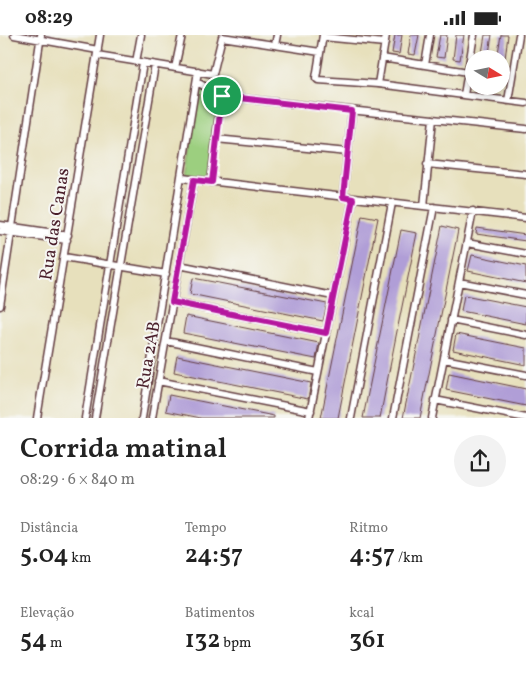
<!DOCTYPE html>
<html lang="pt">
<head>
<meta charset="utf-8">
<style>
	:root { --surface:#fff; --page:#f2f2f2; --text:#222; --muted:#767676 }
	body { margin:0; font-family:Vollkorn,serif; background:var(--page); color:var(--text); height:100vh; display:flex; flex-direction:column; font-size:19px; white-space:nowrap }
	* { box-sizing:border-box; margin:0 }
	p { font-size:16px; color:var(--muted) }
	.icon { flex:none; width:28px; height:28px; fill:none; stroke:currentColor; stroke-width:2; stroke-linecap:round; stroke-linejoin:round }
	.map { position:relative; height:383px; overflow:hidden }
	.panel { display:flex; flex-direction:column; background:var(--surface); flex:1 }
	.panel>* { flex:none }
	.needle { width:32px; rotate:100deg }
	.controls { position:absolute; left:465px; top:15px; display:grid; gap:10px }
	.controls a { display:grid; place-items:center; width:45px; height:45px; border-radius:50%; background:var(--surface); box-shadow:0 2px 8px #0003; font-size:25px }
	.pin { position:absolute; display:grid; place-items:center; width:42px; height:42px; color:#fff; margin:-21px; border:2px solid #fff; border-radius:50%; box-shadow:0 1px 5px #0007 }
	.round { display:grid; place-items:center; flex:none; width:52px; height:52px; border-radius:26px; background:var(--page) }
	.summary { display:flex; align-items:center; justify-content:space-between; height:85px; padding:0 20px }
	h1 { font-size:28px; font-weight:600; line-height:38px }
	.figures { display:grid; grid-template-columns:repeat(3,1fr); gap:8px; height:85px; padding:5px 20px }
	.figures div { display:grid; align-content:center }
	.figures b { font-size:25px; font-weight:600 }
	.figures small { font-size:14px; font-weight:400 }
	.figures p { font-size:14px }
	.status { display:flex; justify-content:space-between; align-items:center; height:35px; padding:0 25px; background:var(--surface); direction:ltr }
	.status svg { height:14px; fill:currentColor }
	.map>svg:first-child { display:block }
</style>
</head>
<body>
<div class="status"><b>08:29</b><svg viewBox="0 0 49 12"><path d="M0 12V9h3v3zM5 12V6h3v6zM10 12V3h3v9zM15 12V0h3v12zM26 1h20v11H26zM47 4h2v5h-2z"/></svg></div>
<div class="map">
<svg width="526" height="383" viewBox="0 0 526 383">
	<rect width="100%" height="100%" fill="#f6f6f2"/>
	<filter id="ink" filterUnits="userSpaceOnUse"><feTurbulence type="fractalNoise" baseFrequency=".02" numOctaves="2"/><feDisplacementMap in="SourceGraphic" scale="10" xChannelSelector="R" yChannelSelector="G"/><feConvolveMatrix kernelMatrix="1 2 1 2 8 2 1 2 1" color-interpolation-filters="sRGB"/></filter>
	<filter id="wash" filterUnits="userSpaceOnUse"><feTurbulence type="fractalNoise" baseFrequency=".0096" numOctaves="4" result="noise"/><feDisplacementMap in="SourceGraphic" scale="20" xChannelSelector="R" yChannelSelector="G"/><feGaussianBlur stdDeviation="1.12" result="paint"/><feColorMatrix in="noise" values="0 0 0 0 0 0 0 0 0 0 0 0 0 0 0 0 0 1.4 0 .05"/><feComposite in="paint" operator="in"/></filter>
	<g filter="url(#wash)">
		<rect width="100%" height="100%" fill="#e7e0bc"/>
		<!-- green -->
		<path fill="#9ccf7f" stroke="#737755" d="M203 55 214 60 218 64 209 144 186 141 198 57Z"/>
		<g id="blocks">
			<!-- building -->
			<path fill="#b09ed7" d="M395 0H402L399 19 392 18Z
				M411 0H419L415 20 408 19Z
				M440 0H447L444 23 436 22Z
				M456 0H464L460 25 453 24Z
				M485 0H492L488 24H481Z
				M501 0H508L505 24H497Z
				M362 180 378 183 370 222 338 383H321Z
				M442 191 458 195 456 206 420 383H403Z
				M477 193 526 200V206L476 199Z
				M401 195 417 198 396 301 380 383H363Z
				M472 220 526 231V248L468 236Z
				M193 243 327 269 323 286 190 259Z
				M464 260 526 272V289L461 276Z
				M186 281 319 308 316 324 183 298Z
				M456 299 526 313V330L453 315Z
				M177 321 311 348 308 364 174 337Z
				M449 338 526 354V371L446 355Z
				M169 360 274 381V383H201L166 376Z"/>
		</g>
	</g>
	<g filter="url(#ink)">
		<use href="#blocks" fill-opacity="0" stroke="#623c41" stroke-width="1"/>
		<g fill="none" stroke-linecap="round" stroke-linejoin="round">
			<!-- minor casing -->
			<g stroke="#623c41" stroke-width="9">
				<path id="minor" d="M14 0 98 15
					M323 0 316 43 318 45 378 49 526 68
					M323 2 385 8
					M275 10 277 0
					M97 20 213 39 222 2 320 17
					M382 23 468 37
					M136 27 141 0
					M425 30 430 0
					M175 33 182 0
					M197 47 221 61 526 94
					M378 49 386 0
					M464 60 474 0
					M508 66 519 0
					M216 104 348 117
					M427 129 526 139
					M182 143 526 183
					M211 147 221 61
					M343 162 352 76
					M424 171 433 84
					M0 190 68 200
					M0 196 67 205
					M467 208 526 219
					M64 222 166 239
					M179 230 333 261
					M459 247 526 260
					M173 267 326 298
					M0 271 41 0
					M451 285 526 300
					M166 306 318 337
					M444 324 526 340
					M158 346 311 376
					M435 365 526 383
					M37 383 100 0
					M85 383 143 28
					M95 383 155 30
					M142 383 198 36
					M152 383 194 145
					M309 383 353 164
					M351 383 392 168
					M393 383 434 172
					M432 383 473 176"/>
			</g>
			<!-- minor -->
			<use href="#minor" stroke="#fff" stroke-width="6"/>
		</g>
	</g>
	<g fill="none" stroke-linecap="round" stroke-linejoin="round" filter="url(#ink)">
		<!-- route casing -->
		<g stroke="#fff" stroke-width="10">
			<path id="route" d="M222 61 352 76 343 162 353 164 326 298 172 267 194 145 212 147Z"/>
		</g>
		<!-- route -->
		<use href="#route" stroke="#b5179e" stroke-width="6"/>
	</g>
	<g text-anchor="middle" stroke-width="4" stroke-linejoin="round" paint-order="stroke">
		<!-- street labels -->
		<g font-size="18" fill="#4a1f2b" stroke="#f6f6f2">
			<text transform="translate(54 189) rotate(-81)" y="6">Rua das Canas</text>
			<text transform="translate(148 320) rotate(-80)" y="6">Rua 2AB</text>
		</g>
	</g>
</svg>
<div class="controls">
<a><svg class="needle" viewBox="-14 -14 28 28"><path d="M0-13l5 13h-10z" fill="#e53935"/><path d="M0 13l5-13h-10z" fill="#767676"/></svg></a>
</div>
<div class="pin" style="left:222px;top:61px;background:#1e9e55"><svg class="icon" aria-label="arrive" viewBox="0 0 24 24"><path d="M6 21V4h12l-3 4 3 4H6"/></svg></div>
</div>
<section class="panel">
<div class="summary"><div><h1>Corrida matinal</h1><p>08:29 · 6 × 840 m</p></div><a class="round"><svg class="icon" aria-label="share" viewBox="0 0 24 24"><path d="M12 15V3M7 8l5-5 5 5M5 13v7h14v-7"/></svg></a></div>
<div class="figures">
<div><p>Distância</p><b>5.04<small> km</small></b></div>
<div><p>Tempo</p><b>24:57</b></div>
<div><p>Ritmo</p><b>4:57<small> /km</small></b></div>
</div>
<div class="figures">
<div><p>Elevação</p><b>54<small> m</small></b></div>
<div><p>Batimentos</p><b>132<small> bpm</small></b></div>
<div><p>kcal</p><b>361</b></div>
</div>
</section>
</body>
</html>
